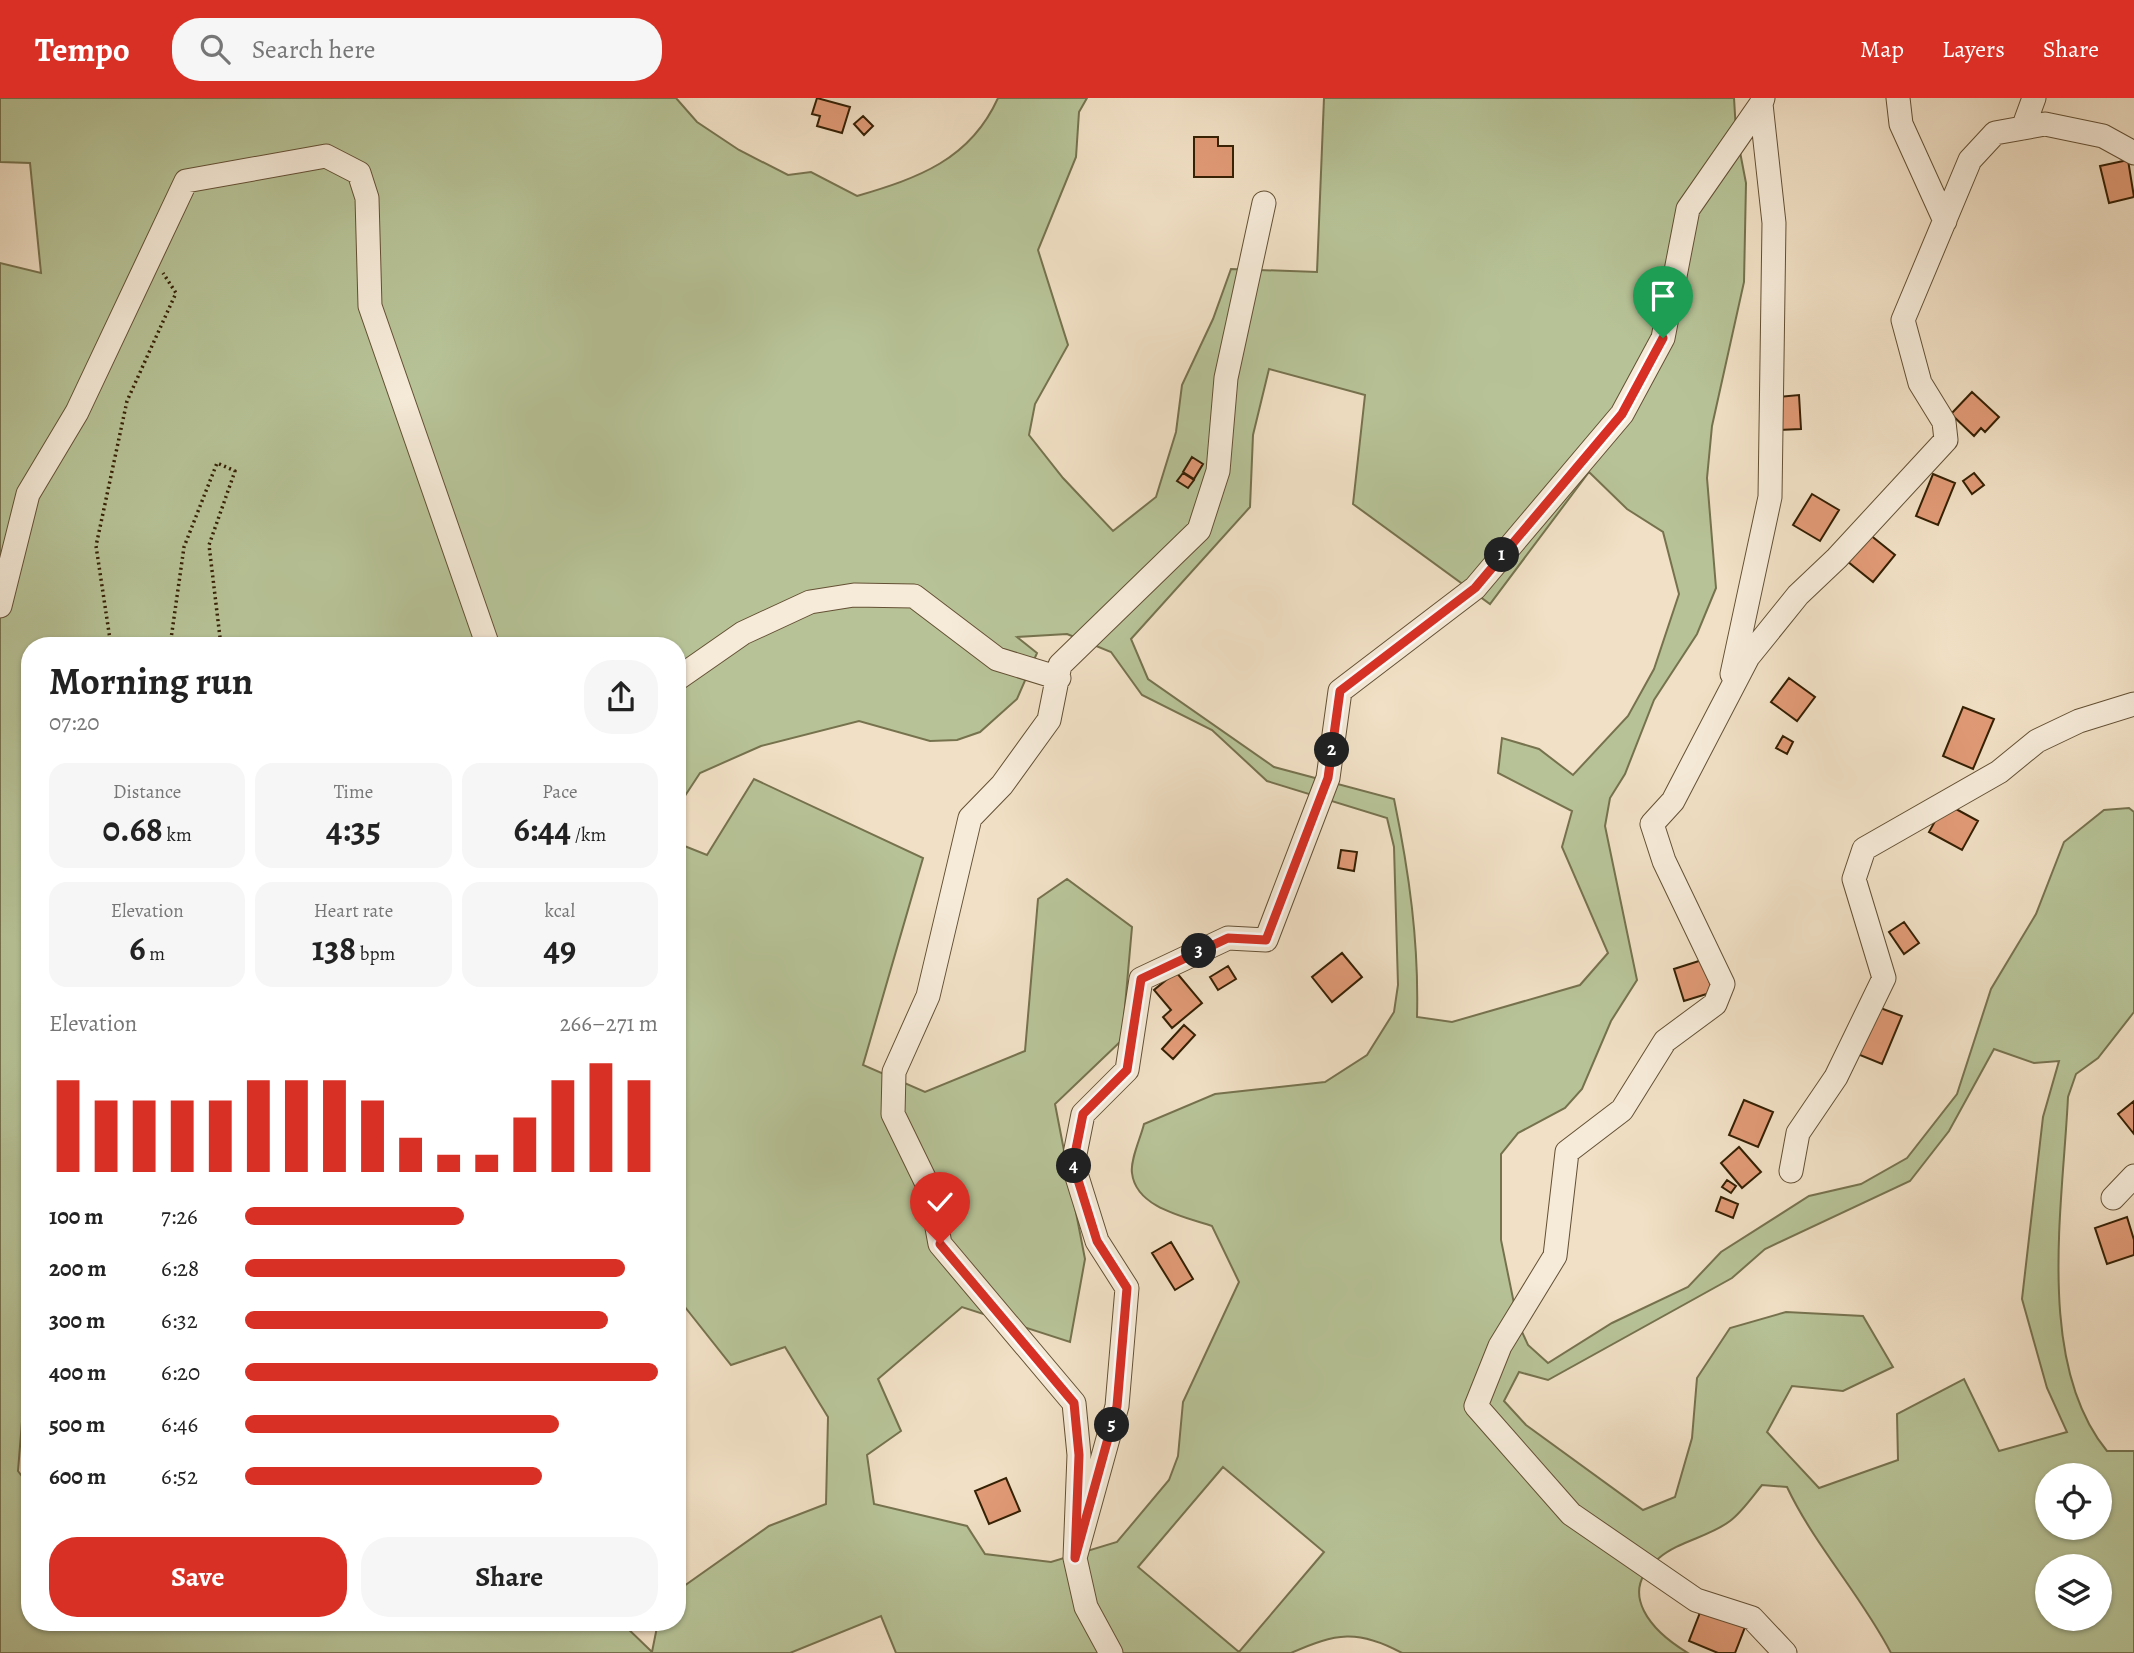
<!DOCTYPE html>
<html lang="en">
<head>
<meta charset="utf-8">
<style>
	:root { --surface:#fff; --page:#f6f6f6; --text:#222; --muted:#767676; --accent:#d93025 }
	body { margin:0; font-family:Alegreya,serif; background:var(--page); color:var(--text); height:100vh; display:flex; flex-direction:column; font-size:26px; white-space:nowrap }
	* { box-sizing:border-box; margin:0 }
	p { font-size:23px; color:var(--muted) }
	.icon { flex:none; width:38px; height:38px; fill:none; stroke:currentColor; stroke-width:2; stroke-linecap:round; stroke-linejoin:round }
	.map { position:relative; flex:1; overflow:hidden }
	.sheet { position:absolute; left:21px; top:539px; width:665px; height:994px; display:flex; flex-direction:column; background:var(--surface); border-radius:28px; box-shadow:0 2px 5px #0004 }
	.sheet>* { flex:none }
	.tools { position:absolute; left:2035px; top:1365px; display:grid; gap:14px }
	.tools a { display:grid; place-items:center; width:77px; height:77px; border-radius:50%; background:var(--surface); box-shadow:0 2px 5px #0004; font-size:35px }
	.pin { position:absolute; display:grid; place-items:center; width:60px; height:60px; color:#fff; margin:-72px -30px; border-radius:50% 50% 50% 0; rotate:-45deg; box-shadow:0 0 7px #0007 }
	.pin .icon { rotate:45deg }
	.km { position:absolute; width:35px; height:35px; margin:-18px; border-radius:50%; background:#222; color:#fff; font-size:19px; line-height:35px; text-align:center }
	.round { display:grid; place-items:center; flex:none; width:74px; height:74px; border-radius:28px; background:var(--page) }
	.head { display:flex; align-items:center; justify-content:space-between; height:119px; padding:0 28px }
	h1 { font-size:38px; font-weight:700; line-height:52px }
	.metrics { display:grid; grid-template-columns:repeat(3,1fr); gap:10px; height:119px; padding:7px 28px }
	.metrics div { display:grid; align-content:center; border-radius:18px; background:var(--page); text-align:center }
	.metrics b { font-size:35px; font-weight:700 }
	.metrics small { font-size:19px; font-weight:400 }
	.metrics p { font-size:19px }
	.chart { height:196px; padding:14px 28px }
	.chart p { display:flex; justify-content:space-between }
	.chart svg { width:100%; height:126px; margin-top:7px; stroke:var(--accent); stroke-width:6 }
	.button { display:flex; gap:14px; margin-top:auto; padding:14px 28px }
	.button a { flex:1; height:80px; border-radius:28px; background:var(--accent); color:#fff; font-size:28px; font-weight:700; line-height:80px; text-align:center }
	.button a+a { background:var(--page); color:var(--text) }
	ul { padding:0 28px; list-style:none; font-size:23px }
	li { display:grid; grid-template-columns:112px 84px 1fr; align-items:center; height:52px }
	li i { height:18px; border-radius:9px; background:var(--accent) }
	header { display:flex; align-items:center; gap:42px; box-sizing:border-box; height:98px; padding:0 35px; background:var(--accent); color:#fff }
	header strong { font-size:33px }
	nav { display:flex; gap:38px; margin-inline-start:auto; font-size:24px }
	.search { width:490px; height:63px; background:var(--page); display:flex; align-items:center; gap:18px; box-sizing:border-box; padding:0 24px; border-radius:28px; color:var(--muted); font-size:26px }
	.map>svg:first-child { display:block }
</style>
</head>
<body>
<header>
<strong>Tempo</strong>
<div class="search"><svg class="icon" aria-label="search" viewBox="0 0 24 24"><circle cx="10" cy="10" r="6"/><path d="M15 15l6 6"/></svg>Search here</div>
<nav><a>Map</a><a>Layers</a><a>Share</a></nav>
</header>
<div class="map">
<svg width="2134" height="1555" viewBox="0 0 2134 1555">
	<rect width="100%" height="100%" fill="#f1e0c5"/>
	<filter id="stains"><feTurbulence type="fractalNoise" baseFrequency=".00286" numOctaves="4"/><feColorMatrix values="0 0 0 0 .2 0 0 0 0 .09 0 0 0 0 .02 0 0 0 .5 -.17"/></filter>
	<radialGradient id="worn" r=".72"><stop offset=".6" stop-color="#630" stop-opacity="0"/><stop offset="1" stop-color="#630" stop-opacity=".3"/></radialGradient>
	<!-- green -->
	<path fill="#b7c397" stroke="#76724e" stroke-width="2" fill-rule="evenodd" d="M0 0H676L697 24 739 52 788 77 811 74 857 98C918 80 970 62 998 0H1087L1079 14 1076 59 1038 152 1068 247 1035 306 1029 337 1063 380 1113 433 1156 399 1176 334 1182 287 1213 221 1231 171 1317 174 1324 0H1734L1736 33 1746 85 1744 184 1712 328 1707 380 1716 490 1697 536 1654 602 1625 676 1610 700 1605 728 1637 882 1611 923 1582 991 1565 1010 1518 1035 1501 1056V1142L1518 1225 1528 1247 1548 1265 1612 1225 1688 1189 1721 1154 1809 1098 1861 1086 1907 1060 1957 996 1991 891 2036 816 2064 744 2104 712 2129 710 2134 714V914L2098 960 2076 976 2068 999C2063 1106 2035 1265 2107 1353H2134V1555H1891C1861 1497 1815 1448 1787 1389L1762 1387C1753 1398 1742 1414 1730 1423 1709 1439 1679 1443 1659 1460 1615 1495 1653 1534 1688 1555H1402C1358 1531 1336 1535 1291 1555H896L881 1518 790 1555H0V165L41 175 30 65 0 64ZM1269 271 1365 297 1353 406 1490 506 1589 374 1627 411 1663 434 1679 496 1654 571 1628 618 1573 677 1539 651 1502 640 1498 675 1572 713 1562 749 1608 855 1580 887 1452 924 1417 919C1419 844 1409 774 1394 701L1274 669 1148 581 1131 541 1250 409 1253 337ZM1067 536 1111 554 1142 597 1212 632 1267 683 1387 720 1394 749 1398 887 1394 914 1367 957 1325 984 1215 996 1144 1026C1141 1039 1130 1062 1132 1075 1136 1110 1185 1119 1212 1128L1239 1184 1183 1304 1178 1358 1169 1382 1117 1444 1051 1464 985 1456 967 1428 874 1406 867 1357 901 1333 878 1281 962 1209 1070 1244 1085 1161 1055 1006 1122 942 1132 829 1067 781 1038 801 1025 953 925 994 863 967 923 760 754 681 707 757 677 745V867L680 869 677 870V1199L731 1267 785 1249 828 1319 826 1406 769 1428 677 1493V1524H658L652 1554 621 1524H30V1389L18 1373 25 1287 30 1283V548H677V710L700 675 761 648 859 623 930 643 957 642 980 634 1017 601 1037 555 1017 539ZM1994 951 2034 965 2059 963 2043 1019 2022 1201 2047 1290 2067 1334 1999 1353 1964 1281 1897 1316 1898 1362 1819 1390 1767 1334 1792 1288 1843 1293 1893 1269 1863 1218 1786 1214 1730 1230 1697 1280 1692 1340 1675 1399 1643 1412 1526 1327 1504 1303 1519 1274 1548 1282 1732 1180 1765 1151 1910 1083 1949 1033ZM1223 1369 1324 1454 1239 1554 1138 1469ZM2048 1377H2100V1430H2048ZM2048 1468H2100V1521H2048Z"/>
	<!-- building -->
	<path fill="#e19a76" stroke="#352004" stroke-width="2" d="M817 0 850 9 842 35 817 28 820 18 812 16Z
		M863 18 873 28 864 37 854 26Z
		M1194 39H1218V48H1233V79H1194Z
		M2128 62 2134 99 2109 105 2100 68Z
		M1972 294 1999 319 1985 334 1981 330 1974 338 1951 316Z
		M1799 297 1801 331 1778 332 1777 299Z
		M1192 359 1203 366 1194 381 1183 374Z
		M1183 375 1194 382 1188 390 1177 383Z
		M1974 375 1984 387 1972 396 1963 383Z
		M1933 376 1955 385 1938 427 1916 418Z
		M1812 396 1839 412 1820 443 1793 427Z
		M1869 436 1895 457 1873 484 1847 463Z
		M1789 580 1815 599 1797 623 1771 604Z
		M1963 609 1994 621 1973 671 1943 658Z
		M1783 638 1793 644 1787 656 1776 650Z
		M1945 705 1978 723 1962 752 1929 734Z
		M1341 752 1357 754 1354 773 1338 770Z
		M1904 824 1919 845 1904 856 1889 834Z
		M1342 855 1362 879 1332 904 1312 879Z
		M1702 862 1713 894 1684 903 1674 871Z
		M1228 868 1236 881 1218 892 1210 879Z
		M1176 874 1202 905 1172 930 1163 919 1171 912 1154 892Z
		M1875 908 1902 918 1882 966 1855 955Z
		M1184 927 1195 937 1173 961 1162 951Z
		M1744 1002 1773 1014 1758 1049 1729 1037Z
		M2134 1003V1036L2118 1016Z
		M1739 1049 1761 1074 1742 1090 1721 1065Z
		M1727 1082 1736 1088 1731 1095 1722 1089Z
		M1721 1099 1738 1106 1733 1120 1716 1113Z
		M2127 1119 2134 1142V1157L2107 1166 2095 1130Z
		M1171 1144 1193 1181 1175 1192 1152 1155Z
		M1006 1380 1020 1413 989 1426 975 1393Z
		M1701 1512 1745 1529 1735 1555H1718L1689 1543Z"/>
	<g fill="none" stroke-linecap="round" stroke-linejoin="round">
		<!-- minor casing -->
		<g stroke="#645034" stroke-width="25">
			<path id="minor" d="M1898 0 1901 26 1945 123
				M2023 30 2034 0
				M0 508 28 396 77 314 186 83 326 58 359 75 367 100 370 208 488 548
				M1732 576 1770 399 1774 125 1761 6 1763 0
				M677 581 743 535 810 504 854 497 914 498 997 561 1059 580
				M1791 1073 1798 1035 1836 979 1884 880 1854 781 1864 751 1999 674 2037 643 2079 623 2134 606
				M2113 1100 2134 1078
				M1075 1460 1117 1308 1127 1190 1097 1143 1073 1066 1083 1016 1127 972 1141 881 1228 840 1266 842 1328 680 1340 593 1475 490 1622 316 1663 240 1688 111 1761 6
				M1111 1555 1086 1509 1075 1460 1079 1357 1074 1305 940 1146 930 1092 893 1016 894 974 928 898 970 720 1002 687 1049 622 1060 567 1199 432 1218 373 1226 280 1264 105
				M1785 1555 1752 1520 1696 1502 1571 1416 1476 1308 1500 1248 1555 1158 1567 1054 1622 1012 1665 943 1715 906 1723 886 1664 763 1652 726 1673 703 1748 559 1798 497 1837 460 1946 342 1944 324 1920 285 1903 222 1970 62 1995 35 2045 26 2103 38 2134 55"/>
		</g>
		<!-- path -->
		<path stroke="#352004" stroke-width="3.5" stroke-dasharray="2 3.5" stroke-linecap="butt" d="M111 548 96 448 127 303 176 195 163 175
			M170 548 184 449 217 365 235 373 209 447 221 548"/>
		<!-- minor -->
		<use href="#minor" stroke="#f6ebd9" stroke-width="23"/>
	</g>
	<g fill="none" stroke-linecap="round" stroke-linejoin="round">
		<!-- route casing -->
		<g stroke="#fff" stroke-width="14">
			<path id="route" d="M940 1146 1074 1305 1079 1357 1075 1460 1117 1308 1127 1190 1097 1143 1073 1066 1083 1016 1127 972 1141 881 1228 840 1266 842 1328 680 1340 593 1475 490 1622 316 1663 240"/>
		</g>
		<!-- route -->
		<use href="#route" stroke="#d93025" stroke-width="9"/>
	</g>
	<rect width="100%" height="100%" filter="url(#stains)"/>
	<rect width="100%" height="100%" fill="url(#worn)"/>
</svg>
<div class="tools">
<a><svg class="icon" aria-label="locate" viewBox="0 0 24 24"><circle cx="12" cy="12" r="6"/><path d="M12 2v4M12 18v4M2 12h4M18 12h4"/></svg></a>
<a><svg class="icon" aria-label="layers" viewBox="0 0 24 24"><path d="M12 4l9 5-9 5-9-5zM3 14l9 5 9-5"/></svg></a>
</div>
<div class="pin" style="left:1663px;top:240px;background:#1e9e55"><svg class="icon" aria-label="arrive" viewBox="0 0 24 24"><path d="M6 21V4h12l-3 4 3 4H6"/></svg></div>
<div class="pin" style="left:940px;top:1146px;background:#d93025"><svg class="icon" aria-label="check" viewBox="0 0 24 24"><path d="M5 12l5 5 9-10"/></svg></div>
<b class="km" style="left:1502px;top:457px">1</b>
<b class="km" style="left:1332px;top:652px">2</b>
<b class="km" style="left:1199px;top:853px">3</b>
<b class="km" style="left:1074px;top:1068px">4</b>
<b class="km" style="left:1112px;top:1327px">5</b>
<section class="sheet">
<div class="head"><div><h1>Morning run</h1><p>07:20</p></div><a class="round"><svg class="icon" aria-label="share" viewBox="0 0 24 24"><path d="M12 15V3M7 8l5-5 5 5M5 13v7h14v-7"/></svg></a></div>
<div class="metrics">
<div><p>Distance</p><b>0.68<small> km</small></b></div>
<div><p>Time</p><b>4:35</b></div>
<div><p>Pace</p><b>6:44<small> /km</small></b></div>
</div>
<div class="metrics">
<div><p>Elevation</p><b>6<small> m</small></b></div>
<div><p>Heart rate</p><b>138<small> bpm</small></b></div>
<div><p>kcal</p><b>49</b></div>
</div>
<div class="chart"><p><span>Elevation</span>266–271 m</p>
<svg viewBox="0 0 160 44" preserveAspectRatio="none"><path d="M5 44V12M15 44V19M25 44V19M35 44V19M45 44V19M55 44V12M65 44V12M75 44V12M85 44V19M95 44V32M105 44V38M115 44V38M125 44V25M135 44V12M145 44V6M155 44V12"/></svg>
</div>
<ul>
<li><b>100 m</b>7:26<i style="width:53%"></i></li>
<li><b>200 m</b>6:28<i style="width:92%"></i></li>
<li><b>300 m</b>6:32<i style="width:88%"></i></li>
<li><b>400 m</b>6:20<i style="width:100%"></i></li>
<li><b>500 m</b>6:46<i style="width:76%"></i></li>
<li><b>600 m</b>6:52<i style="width:72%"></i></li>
</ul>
<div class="button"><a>Save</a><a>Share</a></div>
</section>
</div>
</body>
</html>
